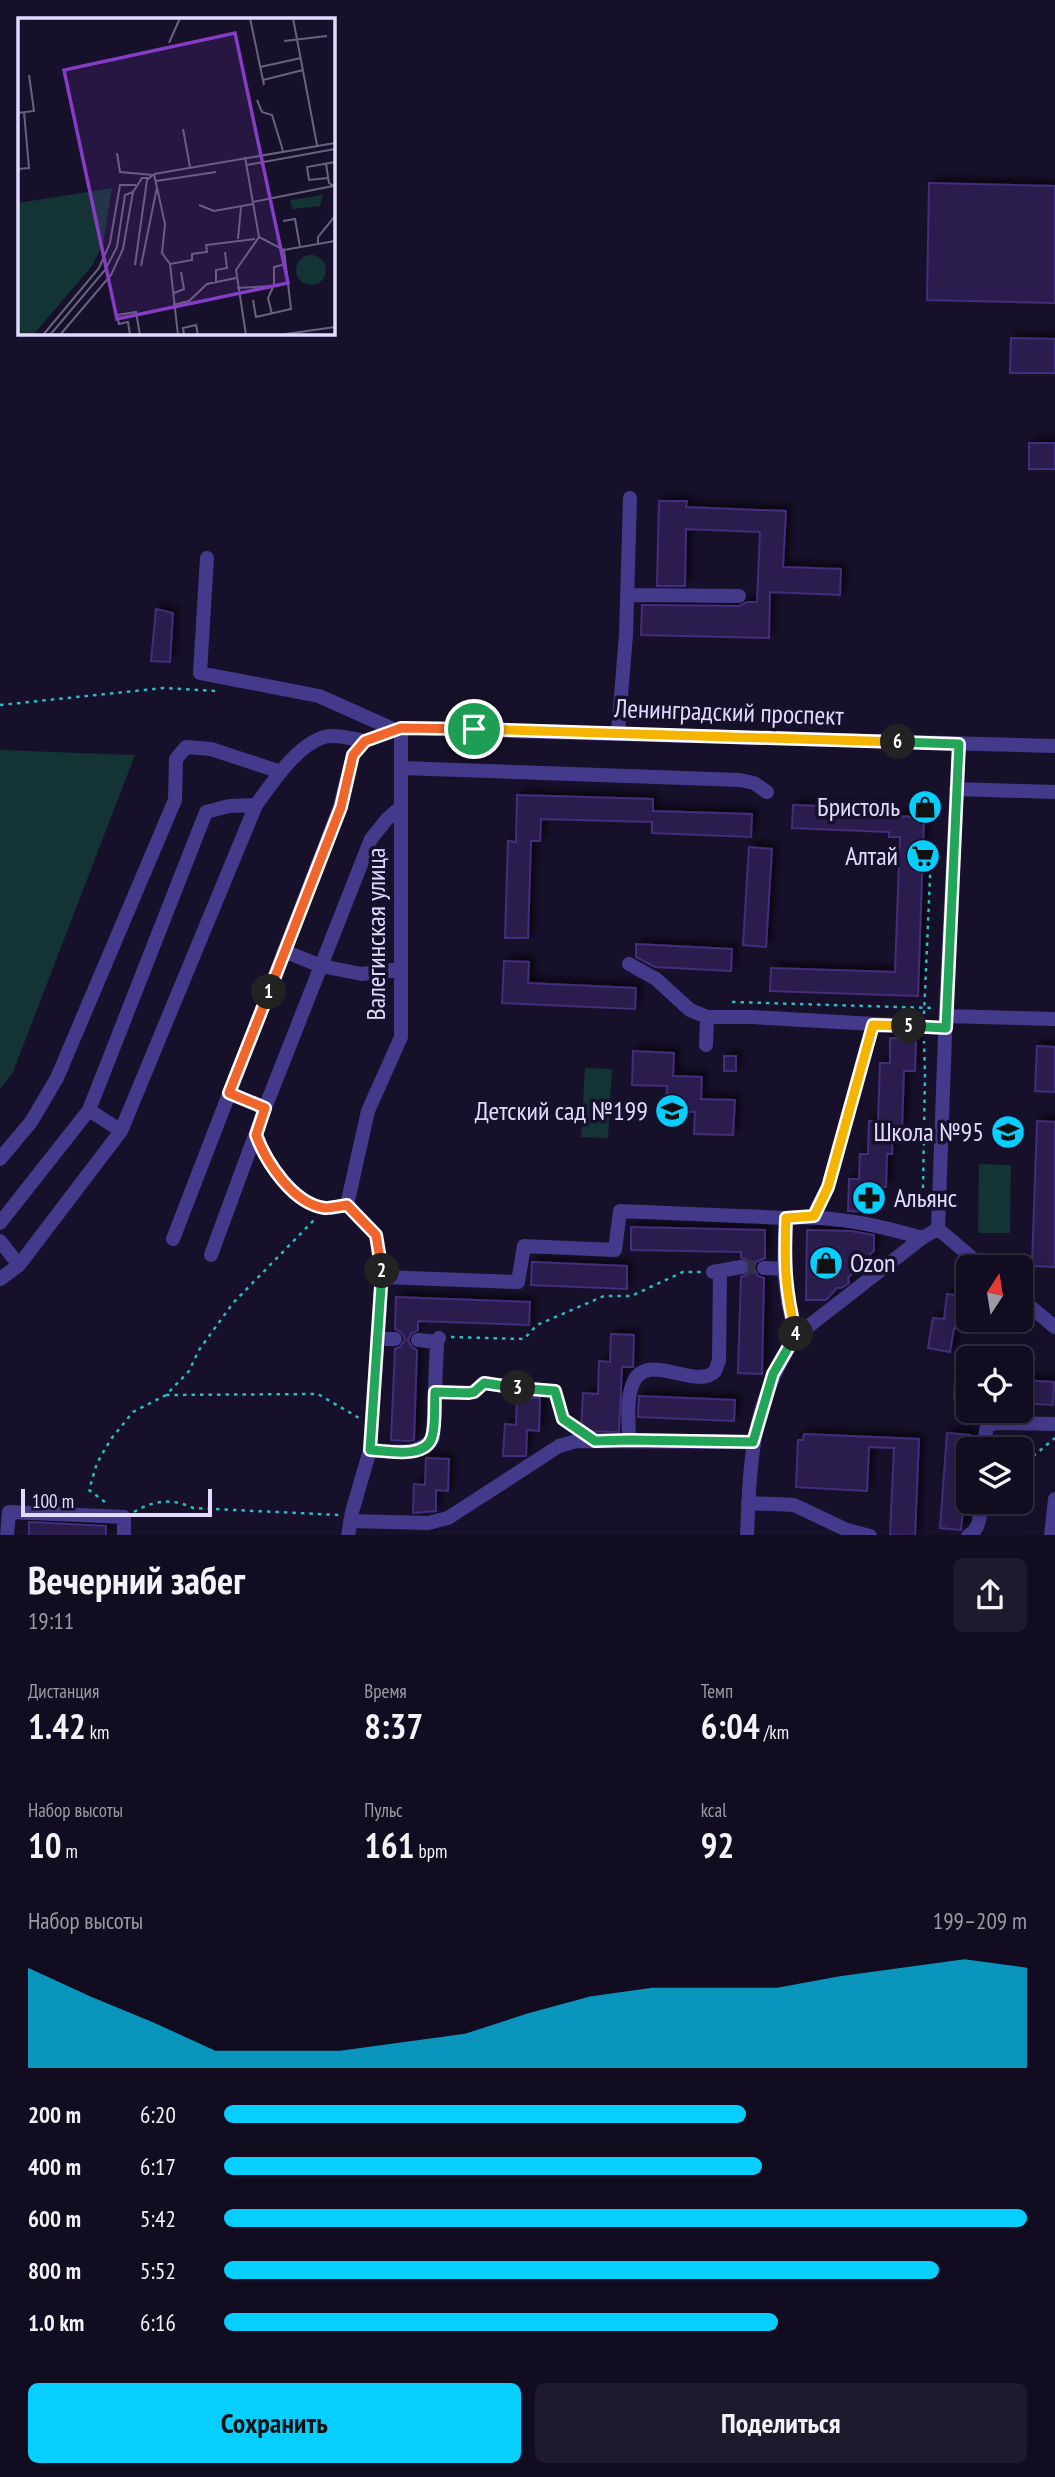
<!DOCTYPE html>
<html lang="ru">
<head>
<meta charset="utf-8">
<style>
	:root { --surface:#110c20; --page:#1e1a2d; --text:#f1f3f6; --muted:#9c9ba5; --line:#302c3e; --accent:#06cfff }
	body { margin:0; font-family:"PT Sans Narrow",sans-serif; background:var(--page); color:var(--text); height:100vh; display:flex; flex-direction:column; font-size:26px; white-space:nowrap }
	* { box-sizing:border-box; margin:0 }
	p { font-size:23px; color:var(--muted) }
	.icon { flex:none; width:38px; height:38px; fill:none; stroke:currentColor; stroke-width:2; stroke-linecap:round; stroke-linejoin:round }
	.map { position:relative; height:1535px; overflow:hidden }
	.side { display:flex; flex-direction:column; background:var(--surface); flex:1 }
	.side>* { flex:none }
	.needle { width:46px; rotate:12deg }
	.buttons { position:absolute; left:956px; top:1255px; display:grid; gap:14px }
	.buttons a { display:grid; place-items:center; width:77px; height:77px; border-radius:10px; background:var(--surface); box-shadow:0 4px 18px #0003,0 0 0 2px var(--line); font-size:35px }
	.scale { position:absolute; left:21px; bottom:18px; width:191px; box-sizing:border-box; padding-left:7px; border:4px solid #e2daff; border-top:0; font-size:19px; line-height:24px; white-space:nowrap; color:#e2daff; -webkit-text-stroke:5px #17102b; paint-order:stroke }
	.pin { position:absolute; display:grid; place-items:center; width:60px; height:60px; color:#fff; margin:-30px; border:4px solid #fff; border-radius:50%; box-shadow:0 2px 7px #0007 }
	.km { position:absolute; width:35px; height:35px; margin:-18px; border-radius:50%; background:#222; color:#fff; font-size:19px; line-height:35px; text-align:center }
	.round { display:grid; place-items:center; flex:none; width:74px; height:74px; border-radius:10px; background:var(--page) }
	.head { display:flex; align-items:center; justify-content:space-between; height:119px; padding:0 28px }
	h1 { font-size:38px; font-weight:700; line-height:52px }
	.figures { display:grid; grid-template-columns:repeat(3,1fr); gap:10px; height:119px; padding:7px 28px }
	.figures div { display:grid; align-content:center }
	.figures b { font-size:35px; font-weight:700 }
	.figures small { font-size:19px; font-weight:400 }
	.figures p { font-size:19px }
	.chart { height:196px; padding:14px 28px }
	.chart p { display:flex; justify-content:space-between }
	.chart svg { width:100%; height:126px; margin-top:7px; fill:var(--accent); opacity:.7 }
	.cta { display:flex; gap:14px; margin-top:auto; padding:14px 28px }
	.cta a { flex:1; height:80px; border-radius:10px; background:var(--accent); color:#111; font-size:28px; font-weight:700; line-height:80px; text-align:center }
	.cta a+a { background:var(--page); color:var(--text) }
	ul { padding:0 28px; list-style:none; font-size:23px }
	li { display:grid; grid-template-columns:112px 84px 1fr; align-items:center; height:52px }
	li i { height:18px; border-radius:9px; background:var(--accent) }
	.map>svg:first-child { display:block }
</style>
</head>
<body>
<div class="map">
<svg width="1055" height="1536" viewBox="0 0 1055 1536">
	<defs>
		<filter id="shadow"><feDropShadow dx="5" dy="-5" stdDeviation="3.5" flood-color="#0009"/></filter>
	</defs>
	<rect width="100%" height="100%" fill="#17102b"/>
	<!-- green -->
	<path fill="#133335" d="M0 750 135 755 13 1072 0 1089Z
		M585 1068 612 1069 608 1138 581 1137Z
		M979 1164 1011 1165 1010 1233H978Z"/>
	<!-- building -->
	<path fill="#2a1b4d" stroke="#432d7a" stroke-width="2" filter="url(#shadow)" d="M929 183 1055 186V303L927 300Z
		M1011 338 1055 339V373H1010Z
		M1029 443H1055V469H1029Z
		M659 501H687L686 507 786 511 783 567 841 569 840 595 770 592 769 638 641 635 642 605 739 606 747 602H757L760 532 686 529 685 586H657Z
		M156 609 173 613 170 662 151 661Z
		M517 795 653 799V811L752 814 751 837 652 833V822L541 819 540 841H531L528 938H505L508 841 516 842Z
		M793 805 890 808V816L924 817 918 996 770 991 771 968 895 972 900 837H889V832L792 828Z
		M749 847 772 849 766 947 743 945Z
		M636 944 732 949 731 971 655 967 636 957Z
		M504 961 529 962 528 983 636 988 635 1009 502 1003Z
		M890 1038 916 1039 915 1071H904L902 1129 893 1128 892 1154H887L886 1187H873V1212L848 1211 849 1179H859L860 1154H868L869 1121H878L880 1063H890Z
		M1037 1046 1055 1047V1092L1035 1091Z
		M633 1051 674 1053 673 1076 702 1077 701 1099 735 1100 733 1135 694 1134 695 1112 666 1110 667 1086 632 1085Z
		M724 1056H736V1071H724Z
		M1037 1121 1055 1122V1267L1032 1266Z
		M631 1227 765 1230V1258L756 1262 754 1268 758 1276 764 1278 762 1374 738 1373 741 1277 748 1274 751 1266 748 1260 741 1258V1252L631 1250Z
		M807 1230 851 1231 874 1235V1251L870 1254 872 1264 860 1265 848 1278 849 1283 841 1288H837L826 1300H806Z
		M532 1262 627 1266V1289L531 1285Z
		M947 1294 968 1297 965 1330 954 1328 950 1352 928 1348 933 1318 944 1319Z
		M396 1297 530 1302 529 1325 418 1321V1330L411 1334 408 1340 412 1347 417 1350 414 1440 409 1441 391 1440 395 1349 400 1347 405 1340 403 1334 395 1329Z
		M611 1334 634 1335 633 1367H622L619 1432 581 1431 583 1393 598 1394 599 1361 610 1362Z
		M955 1377 968 1378V1401L954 1400Z
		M1020 1380 1054 1382 1053 1405 1020 1403Z
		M639 1396 735 1400 734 1421 638 1417Z
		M517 1397 540 1398 539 1431 527 1430 526 1456H503L505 1424 516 1425Z
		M947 1433 970 1435 961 1530 940 1528Z
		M804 1434 919 1439 915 1536 890 1535 894 1448 869 1447 867 1491 796 1487 798 1440H803Z
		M426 1458 449 1459 448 1491 436 1490V1511L413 1513 414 1484 425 1485Z
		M29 1522 106 1526V1536H29Z"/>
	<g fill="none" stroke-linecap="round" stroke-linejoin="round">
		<!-- minor-tunnel -->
		<path stroke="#352e4b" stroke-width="14" stroke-dasharray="14 7" stroke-linecap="butt" d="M741 1267 764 1268"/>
		<!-- path -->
		<path stroke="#2cbcc1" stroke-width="2.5" stroke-dasharray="3.5 5" stroke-linecap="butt" d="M0 705 164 688 217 691
			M732 1002 932 1008
			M924 1014 931 855
			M923 1188 925 1074 924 1041
			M451 1337 524 1339 537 1325 604 1296H631L683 1272H701
			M449 1392H474L484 1383 506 1387 555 1391 563 1419 575 1428
			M166 1395 318 1394 359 1418
			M1020 1467 1055 1438
			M105 1502 89 1490 97 1463 111 1439 133 1412 166 1395 189 1371 199 1350 233 1303 316 1218
			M134 1512C154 1500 172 1498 193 1508L339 1515"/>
		<!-- minor -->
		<path stroke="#443a8c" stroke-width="14" d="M207 558 200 673 319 696 395 730
			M627 595 739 596
			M618 732 626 635 630 498
			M401 768 740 780 754 783 767 792
			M956 789 1055 792
			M284 951 321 966 362 974 401 969
			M629 964 656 979 690 1010 707 1017H751L945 1028
			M946 1016 1055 1019
			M706 1045 707 1017
			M229 1093 265 1108
			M89 1110 121 1131
			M256 1134C266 1162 293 1204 325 1208 332 1209 340 1206 347 1205
			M0 1159 31 1122 57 1078 175 800 176 759 186 747 211 749 281 772
			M813 1216 828 1187 873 1025
			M786 1218 784 1269 788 1303 796 1336
			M0 1223 89 1110 206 812 229 806 256 805
			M938 1229 983 1267
			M173 1239 340 807 353 755 365 741 401 728 1055 746
			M0 1241 19 1265
			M211 1255 265 1108 371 839 387 819 401 807
			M764 1268 784 1269
			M713 1272 741 1267
			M382 1277 518 1282 524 1246 615 1250 620 1211 786 1218C832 1215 879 1225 922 1238
			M0 1279 19 1265 121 1131 256 805C272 783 295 748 321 738 334 733 352 739 365 741
			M1020 1298 1055 1327
			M377 1339H395
			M418 1340 437 1342
			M629 1440C629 1422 626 1402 632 1386 644 1347 696 1392 715 1371 717 1368 717 1364 719 1361L720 1272
			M983 1449 987 1426 996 1423 1055 1424
			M370 1450C393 1451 417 1457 433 1438L437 1342 439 1338
			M748 1503 794 1505 847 1530 870 1536
			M350 1521 428 1523 448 1518 559 1446 577 1441 753 1442
			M7 1536 9 1512 124 1517V1536
			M348 1536 352 1512 370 1450 382 1277 376 1235 347 1205 368 1111 401 1037V728
			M747 1536C750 1458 752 1402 796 1336L922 1238 938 1229 946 1008 959 744
			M968 1536C981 1529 980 1514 981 1502
			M1051 1536 1055 1499"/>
	</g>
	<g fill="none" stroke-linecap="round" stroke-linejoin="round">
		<!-- split-1 casing -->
		<g stroke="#fff" stroke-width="14">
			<path id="split-1" d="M269 992 341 807 353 755 365 741 401 728 474 729"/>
		</g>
		<!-- split-2 casing -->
		<g stroke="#fff" stroke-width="14">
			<path id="split-2" d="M269 992 229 1093 265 1108 256 1135C266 1162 293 1204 325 1208 332 1208 340 1206 347 1205L376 1235 382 1271"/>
		</g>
		<!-- split-3 casing -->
		<g stroke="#fff" stroke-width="14">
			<path id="split-3" d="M382 1271 370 1450C388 1451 426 1459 432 1437 436 1424 434 1405 435 1392L469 1393 474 1392 484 1383 518 1388"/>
		</g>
		<!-- split-4 casing -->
		<g stroke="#fff" stroke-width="14">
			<path id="split-4" d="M518 1388 555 1391 563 1419 595 1441 629 1440 753 1442 773 1374 796 1334"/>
		</g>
		<!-- split-5 casing -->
		<g stroke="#fff" stroke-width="14">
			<path id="split-5" d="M796 1334C785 1290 784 1263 786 1218L814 1216 828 1187 873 1025 909 1026"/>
		</g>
		<!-- split-6 casing -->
		<g stroke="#fff" stroke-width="14">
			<path id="split-6" d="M898 742 959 744 946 1028 909 1026"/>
		</g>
		<!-- split-7 casing -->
		<g stroke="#fff" stroke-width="14">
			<path id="split-7" d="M474 729 898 742"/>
		</g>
		<!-- split-1 -->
		<use href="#split-1" stroke="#f0652b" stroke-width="9"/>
		<!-- split-2 -->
		<use href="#split-2" stroke="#f0652b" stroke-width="9"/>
		<!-- split-3 -->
		<use href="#split-3" stroke="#22a559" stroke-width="9"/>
		<!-- split-4 -->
		<use href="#split-4" stroke="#22a559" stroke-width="9"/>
		<!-- split-5 -->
		<use href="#split-5" stroke="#f5b400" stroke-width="9"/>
		<!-- split-6 -->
		<use href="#split-6" stroke="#22a559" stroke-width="9"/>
		<!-- split-7 -->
		<use href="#split-7" stroke="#f5b400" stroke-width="9"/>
	</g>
	<!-- icons -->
	<defs>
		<g id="shop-disc" transform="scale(1.75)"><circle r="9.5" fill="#06cfff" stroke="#17102b"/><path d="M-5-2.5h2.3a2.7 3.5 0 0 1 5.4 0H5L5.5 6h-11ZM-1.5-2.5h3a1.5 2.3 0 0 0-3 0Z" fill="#111"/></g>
		<g id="supermarket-disc" transform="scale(1.75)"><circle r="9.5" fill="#06cfff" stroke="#17102b"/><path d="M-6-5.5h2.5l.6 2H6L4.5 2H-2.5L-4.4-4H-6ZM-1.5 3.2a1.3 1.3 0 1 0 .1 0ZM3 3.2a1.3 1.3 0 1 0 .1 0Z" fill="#111"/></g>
		<g id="school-disc" transform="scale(1.75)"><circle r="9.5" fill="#06cfff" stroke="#17102b"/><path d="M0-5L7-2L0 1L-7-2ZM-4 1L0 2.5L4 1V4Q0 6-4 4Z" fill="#111"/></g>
		<g id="pharmacy-disc" transform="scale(1.75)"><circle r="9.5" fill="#06cfff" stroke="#17102b"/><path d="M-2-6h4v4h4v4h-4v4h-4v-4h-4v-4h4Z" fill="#111"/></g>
	</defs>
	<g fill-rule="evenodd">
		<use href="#shop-disc" x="925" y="807"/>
		<use href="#supermarket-disc" x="923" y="856"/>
		<use href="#school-disc" x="672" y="1111"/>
		<use href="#school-disc" x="1008" y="1132"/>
		<use href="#pharmacy-disc" x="869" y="1198"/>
		<use href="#shop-disc" x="826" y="1263"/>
	</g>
	<g text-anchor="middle" stroke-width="7" stroke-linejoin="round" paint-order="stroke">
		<!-- street labels -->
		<g font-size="26" fill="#e2daff" stroke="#17102b">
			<text transform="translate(729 712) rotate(2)" y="9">Ленинградский проспект</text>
			<text transform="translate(376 934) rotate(-90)" y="9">Валегинская улица</text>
		</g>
		<!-- poi labels -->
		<g font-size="26" fill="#e2daff" stroke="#17102b" text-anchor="end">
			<text x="900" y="816">Бристоль</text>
			<text x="898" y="865">Алтай</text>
			<text x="648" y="1120">Детский сад №199</text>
			<text x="984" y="1141">Школа №95</text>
			<text x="894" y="1207" text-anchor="start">Альянс</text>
			<text x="850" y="1272" text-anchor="start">Ozon</text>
		</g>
	</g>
	<!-- overview -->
	<g transform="translate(18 18)">
		<rect width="317" height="317" fill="#17102b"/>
		<path d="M94 170 85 226 74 248 15 317H0V185ZM305 177 302 188 274 191 272 182ZM278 252a15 15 0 1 1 30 0a15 15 0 1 1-30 0Z" fill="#133335"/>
		<path fill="none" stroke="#686180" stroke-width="2" d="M232 0 246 67M275 0 299 127M266 23 309 18M151 25 162 0M242 49 283 40M245 62 285 52M239 82 244 94 254 97 265 133M0 95 16 93 11 57M165 111 172 149M99 135 102 154 135 157M227 139 241 219 218 252 228 317M308 146 311 165 316 168M229 147 317 131M0 151 11 150 6 94M136 156 317 125M136 156 147 206 144 235 152 246 160 317M310 160 291 162 289 149 317 144M138 163 198 154M235 184 315 168M181 187 196 193 235 186M265 203 277 201 282 229M241 219 266 232 317 223M220 221 223 189M300 226V219L317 198M152 246 174 242V236L189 234 188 227 237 221M117 247 129 162 136 156M123 248 139 169M198 264V252L209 250 207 234M219 270 256 268V249L268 246M156 275 166 271 163 254M235 282 238 299 273 291 266 232M155 287 171 283 189 266 218 260M254 296 250 280 255 269M25 317 81 250 92 225 102 167H118M32 317 87 252 99 229 107 177 115 174M42 317 93 257 105 231 115 174 124 160H131M112 317 110 304 101 306 99 297 118 294 122 317M166 317 165 310 178 307 180 317M261 317 317 309"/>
		<path fill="#853dc5" fill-opacity="0.15" stroke="#853dc5" stroke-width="3.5" d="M217 15 270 265 99 301 46 52Z"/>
		<rect width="317" height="317" fill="none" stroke="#e2daff" stroke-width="3.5"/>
	</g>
</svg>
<div class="buttons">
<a><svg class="needle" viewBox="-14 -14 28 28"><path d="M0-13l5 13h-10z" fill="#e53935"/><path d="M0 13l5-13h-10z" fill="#9c9ba5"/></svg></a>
<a><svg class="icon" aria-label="locate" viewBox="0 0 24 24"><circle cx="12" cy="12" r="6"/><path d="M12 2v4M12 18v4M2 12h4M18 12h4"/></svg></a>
<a><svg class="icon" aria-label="layers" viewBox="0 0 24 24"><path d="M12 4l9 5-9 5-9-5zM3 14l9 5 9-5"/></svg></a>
</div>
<div class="scale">100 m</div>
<div class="pin" style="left:474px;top:729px;background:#1e9e55"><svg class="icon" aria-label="arrive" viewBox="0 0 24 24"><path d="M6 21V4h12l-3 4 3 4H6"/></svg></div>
<b class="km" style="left:269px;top:992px">1</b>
<b class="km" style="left:382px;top:1271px">2</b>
<b class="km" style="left:518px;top:1388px">3</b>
<b class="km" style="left:796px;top:1334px">4</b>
<b class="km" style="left:909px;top:1026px">5</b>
<b class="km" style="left:898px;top:742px">6</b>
</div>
<section class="side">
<div class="head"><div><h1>Вечерний забег</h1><p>19:11</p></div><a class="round"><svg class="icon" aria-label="share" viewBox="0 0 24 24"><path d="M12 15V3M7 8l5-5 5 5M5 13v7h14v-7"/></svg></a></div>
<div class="figures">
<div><p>Дистанция</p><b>1.42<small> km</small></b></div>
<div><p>Время</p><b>8:37</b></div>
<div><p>Темп</p><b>6:04<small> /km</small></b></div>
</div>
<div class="figures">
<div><p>Набор высоты</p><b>10<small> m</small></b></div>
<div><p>Пульс</p><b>161<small> bpm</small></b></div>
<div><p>kcal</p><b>92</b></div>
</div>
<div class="chart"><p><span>Набор высоты</span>199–209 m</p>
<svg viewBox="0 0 160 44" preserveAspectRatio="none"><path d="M0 44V9L10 19L20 28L30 38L40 38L50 38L60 35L70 32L80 25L90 19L100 16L110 16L120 16L130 12L140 9L150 6L160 9V44z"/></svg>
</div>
<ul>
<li><b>200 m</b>6:20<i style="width:65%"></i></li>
<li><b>400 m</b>6:17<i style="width:67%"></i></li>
<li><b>600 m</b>5:42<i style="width:100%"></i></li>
<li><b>800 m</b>5:52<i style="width:89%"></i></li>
<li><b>1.0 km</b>6:16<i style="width:69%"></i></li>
</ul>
<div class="cta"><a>Сохранить</a><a>Поделиться</a></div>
</section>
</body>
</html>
